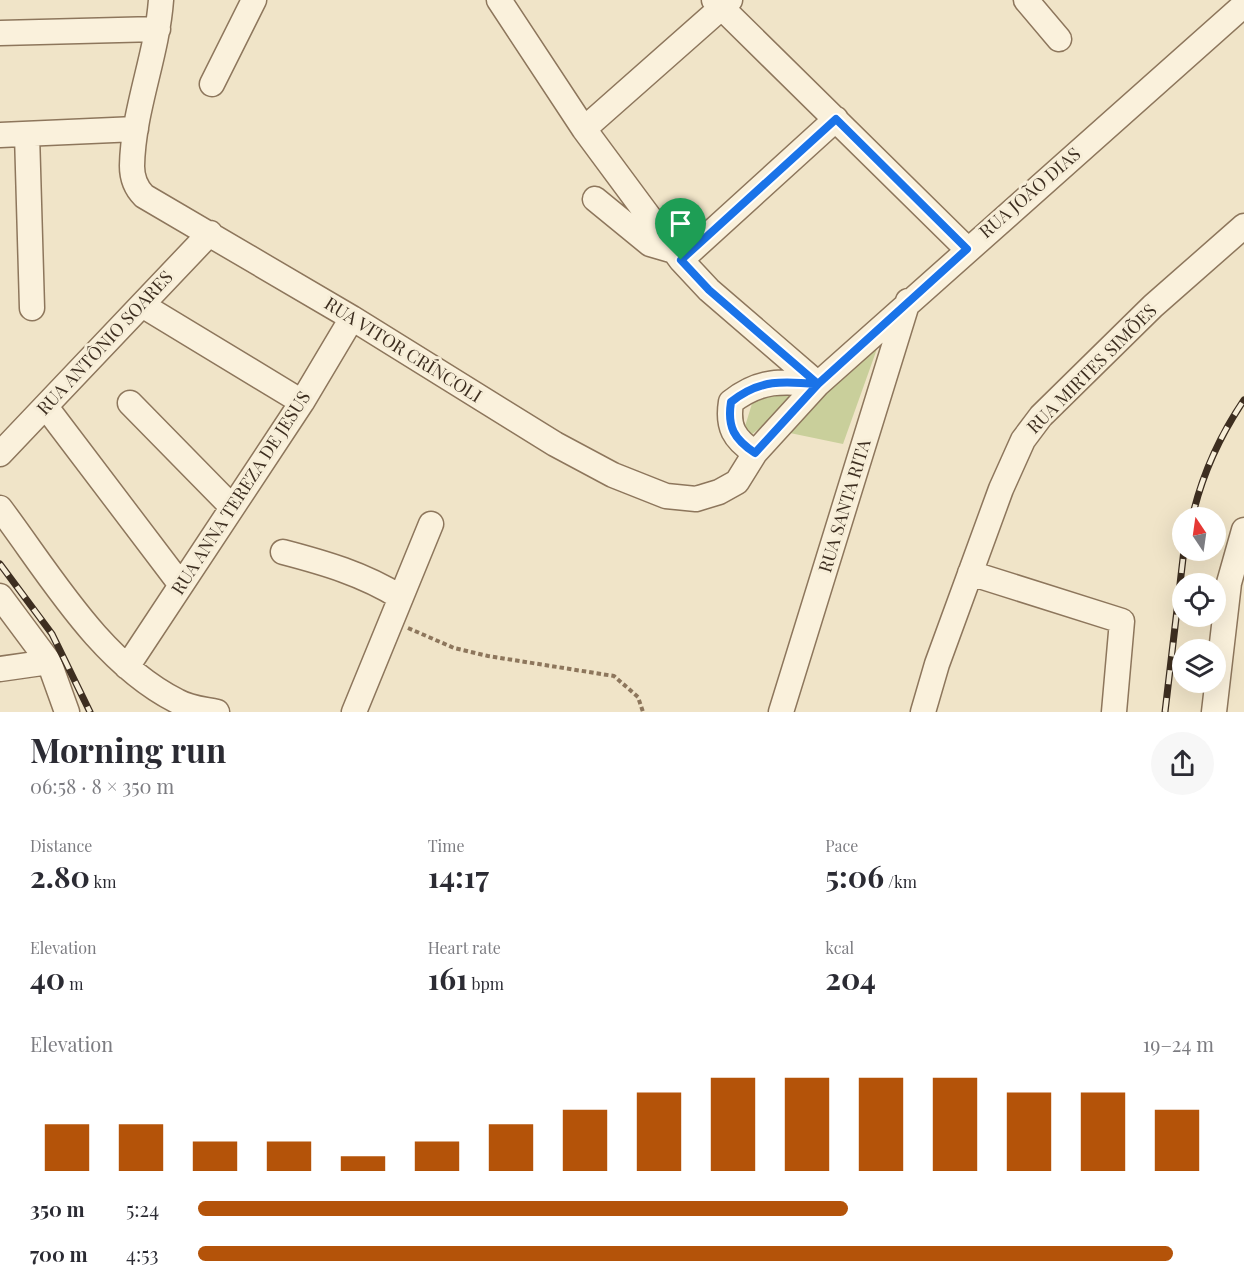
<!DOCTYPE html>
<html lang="en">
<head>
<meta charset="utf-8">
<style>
	:root { --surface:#fff; --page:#f7f7f7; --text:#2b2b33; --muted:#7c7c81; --accent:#b45309 }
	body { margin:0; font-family:"Playfair Display",serif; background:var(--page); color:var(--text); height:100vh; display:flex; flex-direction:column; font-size:22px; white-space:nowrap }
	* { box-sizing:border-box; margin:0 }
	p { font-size:20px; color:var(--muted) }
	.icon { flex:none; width:33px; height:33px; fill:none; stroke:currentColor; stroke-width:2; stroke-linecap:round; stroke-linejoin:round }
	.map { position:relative; height:712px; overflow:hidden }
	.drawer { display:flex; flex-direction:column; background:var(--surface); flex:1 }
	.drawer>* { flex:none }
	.needle { width:39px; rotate:347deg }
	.controls { position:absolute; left:1172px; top:507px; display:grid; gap:12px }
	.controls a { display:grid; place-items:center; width:54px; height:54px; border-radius:50%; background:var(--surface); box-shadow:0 6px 24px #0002; font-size:30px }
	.pin { position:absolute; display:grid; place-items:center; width:51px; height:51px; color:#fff; margin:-62px -26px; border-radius:50% 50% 50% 0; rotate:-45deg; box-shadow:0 0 6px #0007 }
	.pin .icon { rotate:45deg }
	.round { display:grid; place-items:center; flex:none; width:63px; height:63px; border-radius:32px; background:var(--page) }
	.overview { display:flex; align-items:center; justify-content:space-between; height:102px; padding:0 30px }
	h1 { font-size:33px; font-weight:700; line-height:45px }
	.metrics { display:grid; grid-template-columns:repeat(3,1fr); gap:9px; height:102px; padding:6px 30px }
	.metrics div { display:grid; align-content:center }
	.metrics b { font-size:30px; font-weight:700 }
	.metrics small { font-size:16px; font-weight:400 }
	.metrics p { font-size:16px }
	.chart { height:168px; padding:12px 30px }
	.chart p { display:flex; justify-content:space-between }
	.chart svg { width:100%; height:108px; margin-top:6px; stroke:var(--accent); stroke-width:6 }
	ul { padding:0 30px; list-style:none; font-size:20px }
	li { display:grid; grid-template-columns:96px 72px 1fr; align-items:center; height:45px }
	li i { height:15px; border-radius:8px; background:var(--accent) }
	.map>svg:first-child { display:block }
</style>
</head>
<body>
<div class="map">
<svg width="1244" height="712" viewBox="0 0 1244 712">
	<rect width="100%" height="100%" fill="#f0e4c8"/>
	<!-- green -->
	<path fill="#c9cf9b" d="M878 346 843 444 790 433 805 411Z
		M796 395 798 399 747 438 743 433 754 397Z"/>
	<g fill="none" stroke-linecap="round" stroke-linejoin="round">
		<!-- minor casing -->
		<g stroke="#8d765c" stroke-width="27">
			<path id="minor" d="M161 0C157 56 133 110 132 166 132 178 136 188 144 196L352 318 555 444 613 475 666 496 696 499 719 492 737 482 755 453 818 384 1244 5
				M499 0 584 129 681 260 709 290 818 384
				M714 0 967 249
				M1026 0 1059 39
				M0 33 158 29
				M212 84 254 0
				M584 129 730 0
				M27 134 32 308
				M0 135 136 129
				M595 199 650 244 674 251
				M681 260 836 119
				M142 305 302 402
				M130 403 232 507
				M46 407 181 585
				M755 453C734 439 727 427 731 402 760 379 783 381 818 384
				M0 454 210 233
				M0 508C51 576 100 662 177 701 189 708 203 709 217 712
				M283 552C325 563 363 574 400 597
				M970 573 1122 621 1114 712
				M0 596 49 662 67 712
				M127 667 302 402 352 318
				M0 669 49 662
				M354 712 431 524
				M781 712 908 301
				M923 712 937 664 1001 489 1023 440 1041 416 1153 306 1244 226
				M1214 712 1229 583 1244 530"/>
		</g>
		<!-- path -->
		<path stroke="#8d765c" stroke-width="4" stroke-dasharray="4.5 3" stroke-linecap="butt" d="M408 628 454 648 488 656 614 676 638 697 643 712"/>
		<!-- minor -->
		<use href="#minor" stroke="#faf1dc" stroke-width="24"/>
		<!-- rail casing -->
		<g stroke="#3d2e20" stroke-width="7">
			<path id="rail" d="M1192 518C1202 475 1219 437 1244 400
				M0 564 52 634 90 712
				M1165 712 1184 550"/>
		</g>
		<!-- rail -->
		<use href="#rail" stroke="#f7eed8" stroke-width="4.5" stroke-dasharray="14" stroke-linecap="butt"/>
	</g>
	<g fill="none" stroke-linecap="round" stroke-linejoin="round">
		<!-- route casing -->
		<g stroke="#fff" stroke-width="12">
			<path id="route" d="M681 260 709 290 818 384 755 453C734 439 727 427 731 402 760 379 783 381 818 384L967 249 836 119 681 260"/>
		</g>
		<!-- route -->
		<use href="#route" stroke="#1a73e8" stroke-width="8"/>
	</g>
	<g text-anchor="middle" stroke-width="6" stroke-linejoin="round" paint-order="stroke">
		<!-- street labels -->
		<g font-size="18" fill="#3d2e20" stroke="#f7eed8">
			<text transform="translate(1030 193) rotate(-41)" y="6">RUA JOÃO DIAS</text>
			<text transform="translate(105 343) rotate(-47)" y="6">RUA ANTÔNIO SOARES</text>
			<text transform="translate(403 350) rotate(32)" y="6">RUA VITOR CRÍNCOLI</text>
			<text transform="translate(1092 369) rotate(-45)" y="6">RUA MIRTES SIMÕES</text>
			<text transform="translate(241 493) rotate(-57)" y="6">RUA ANNA TEREZA DE JESUS</text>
			<text transform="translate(845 506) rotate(-73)" y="6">RUA SANTA RITA</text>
		</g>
	</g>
</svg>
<div class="controls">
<a><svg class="needle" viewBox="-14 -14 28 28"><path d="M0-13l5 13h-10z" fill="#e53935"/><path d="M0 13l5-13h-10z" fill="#7c7c81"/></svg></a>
<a><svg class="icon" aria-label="locate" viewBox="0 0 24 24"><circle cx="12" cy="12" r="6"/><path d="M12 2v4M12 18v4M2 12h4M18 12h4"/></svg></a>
<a><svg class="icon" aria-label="layers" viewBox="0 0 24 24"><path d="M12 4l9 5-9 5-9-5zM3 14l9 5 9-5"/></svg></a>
</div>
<div class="pin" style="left:681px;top:260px;background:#1e9e55"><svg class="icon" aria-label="arrive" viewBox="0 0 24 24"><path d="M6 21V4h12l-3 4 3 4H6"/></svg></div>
</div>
<section class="drawer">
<div class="overview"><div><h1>Morning run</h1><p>06:58 · 8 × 350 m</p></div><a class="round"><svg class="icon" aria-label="share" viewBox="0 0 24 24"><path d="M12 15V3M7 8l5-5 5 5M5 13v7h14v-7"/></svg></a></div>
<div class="metrics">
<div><p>Distance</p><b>2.80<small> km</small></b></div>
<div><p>Time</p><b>14:17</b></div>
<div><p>Pace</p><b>5:06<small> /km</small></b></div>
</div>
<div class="metrics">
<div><p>Elevation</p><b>40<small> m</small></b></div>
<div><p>Heart rate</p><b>161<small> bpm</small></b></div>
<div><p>kcal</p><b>204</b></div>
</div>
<div class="chart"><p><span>Elevation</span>19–24 m</p>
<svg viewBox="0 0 160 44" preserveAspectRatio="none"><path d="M5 44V25M15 44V25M25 44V32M35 44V32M45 44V38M55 44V32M65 44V25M75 44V19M85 44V12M95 44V6M105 44V6M115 44V6M125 44V6M135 44V12M145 44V12M155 44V19"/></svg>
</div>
<ul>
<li><b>350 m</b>5:24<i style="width:64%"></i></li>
<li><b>700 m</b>4:53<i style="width:96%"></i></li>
</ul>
</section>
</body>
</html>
